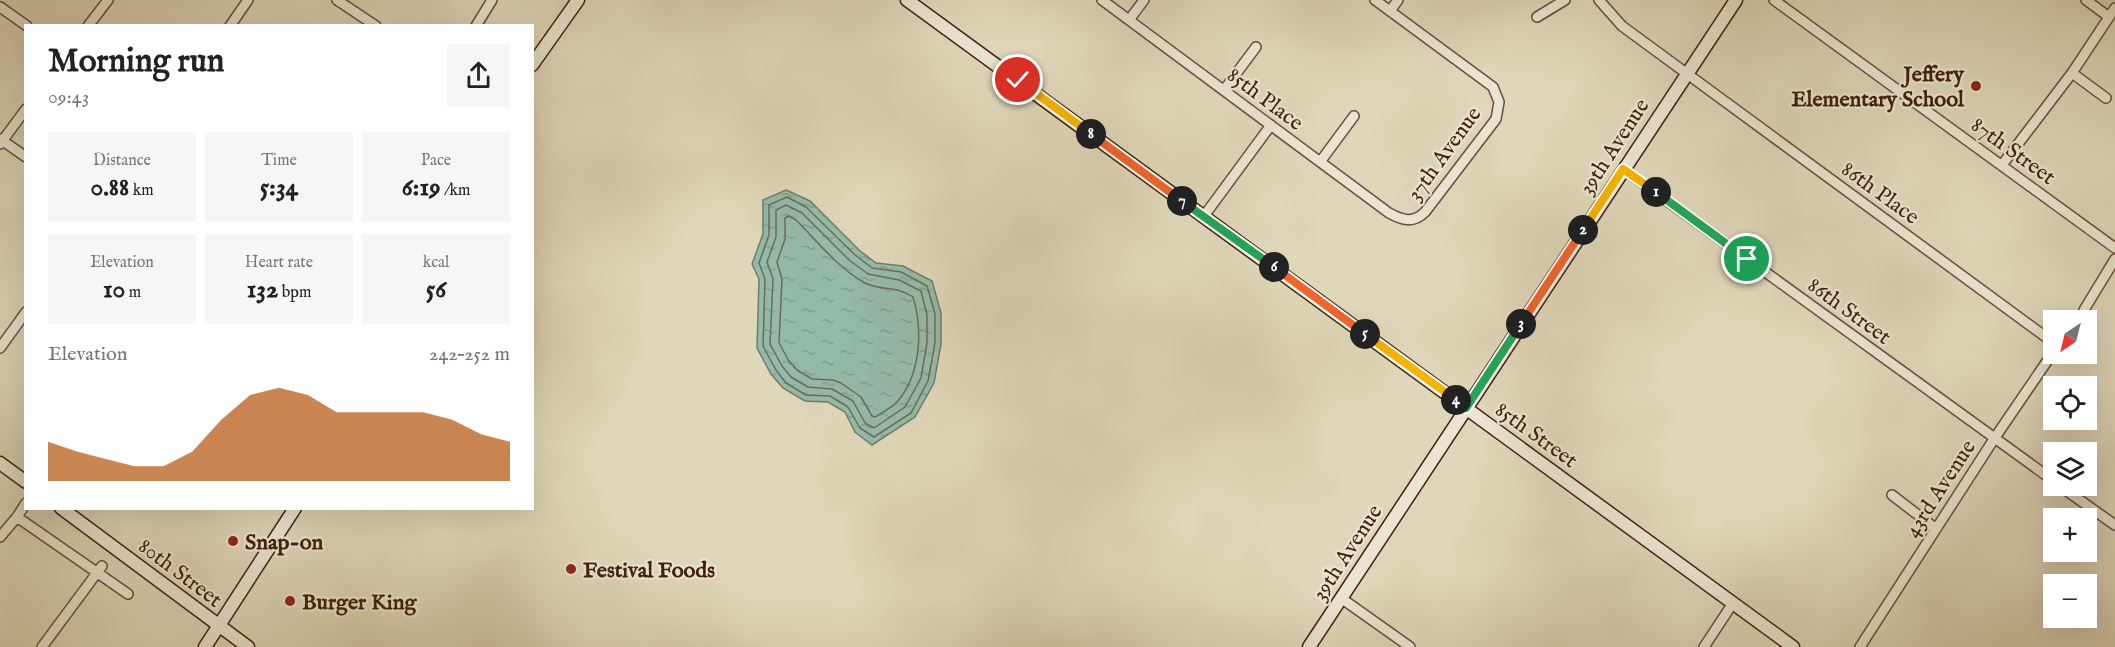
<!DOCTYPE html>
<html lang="en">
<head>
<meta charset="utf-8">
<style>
	:root { --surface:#fff; --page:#f6f6f6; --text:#222; --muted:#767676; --accent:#b45309 }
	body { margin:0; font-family:"IM FELL English",serif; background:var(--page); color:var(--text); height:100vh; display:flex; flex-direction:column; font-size:22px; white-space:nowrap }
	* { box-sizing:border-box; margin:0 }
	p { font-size:20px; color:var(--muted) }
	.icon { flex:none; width:33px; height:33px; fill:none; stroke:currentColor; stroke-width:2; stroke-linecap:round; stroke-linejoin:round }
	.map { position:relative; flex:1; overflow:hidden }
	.sheet { position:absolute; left:24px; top:24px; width:510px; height:486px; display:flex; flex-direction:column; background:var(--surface); border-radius:0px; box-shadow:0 6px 24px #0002 }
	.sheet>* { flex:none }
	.needle { width:39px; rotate:215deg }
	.tools { position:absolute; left:2043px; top:310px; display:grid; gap:12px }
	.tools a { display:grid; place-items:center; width:54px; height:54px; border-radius:0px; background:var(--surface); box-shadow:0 6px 24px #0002; font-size:30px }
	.pin { position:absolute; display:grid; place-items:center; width:51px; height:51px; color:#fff; margin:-26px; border:3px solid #fff; border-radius:50%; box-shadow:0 2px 6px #0007 }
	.km { position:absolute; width:30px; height:30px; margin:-15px; border-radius:50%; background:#222; color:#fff; font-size:16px; line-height:30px; text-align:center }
	.round { display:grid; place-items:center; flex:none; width:63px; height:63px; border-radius:0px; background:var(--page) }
	.overview { display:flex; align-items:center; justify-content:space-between; height:102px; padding:0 24px }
	h1 { font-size:33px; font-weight:700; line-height:45px }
	.stats { display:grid; grid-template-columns:repeat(3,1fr); gap:9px; height:102px; padding:6px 24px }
	.stats div { display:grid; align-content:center; border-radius:0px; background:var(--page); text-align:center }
	.stats b { font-size:26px; font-weight:700 }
	.stats small { font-size:16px; font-weight:400 }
	.stats p { font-size:16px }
	.chart { height:168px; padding:12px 24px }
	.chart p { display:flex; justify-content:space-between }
	.chart svg { width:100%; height:108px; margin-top:6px; fill:var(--accent); opacity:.7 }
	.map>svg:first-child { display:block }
</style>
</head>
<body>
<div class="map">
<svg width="2115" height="647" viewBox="0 0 2115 647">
	<defs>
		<pattern id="water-ripples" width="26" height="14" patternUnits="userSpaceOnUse" patternTransform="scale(1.5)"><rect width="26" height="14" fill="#95baa9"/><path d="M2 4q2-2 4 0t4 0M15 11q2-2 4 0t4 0" fill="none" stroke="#829f90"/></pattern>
	</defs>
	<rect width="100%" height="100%" fill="#dfd7ba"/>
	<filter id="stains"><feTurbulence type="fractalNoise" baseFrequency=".00333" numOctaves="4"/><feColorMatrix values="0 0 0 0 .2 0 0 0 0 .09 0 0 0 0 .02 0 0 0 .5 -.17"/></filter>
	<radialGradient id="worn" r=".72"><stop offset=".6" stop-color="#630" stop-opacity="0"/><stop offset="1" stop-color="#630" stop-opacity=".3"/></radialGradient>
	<!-- water -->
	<path fill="url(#water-ripples)" stroke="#737c6b" stroke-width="1.5" d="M786 190 810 201 859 250 876 263 903 266 932 281 941 313V344L934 383 915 417 872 445 855 432 845 412 828 402 805 401 783 388 771 374 757 348 759 279 752 264 763 234V200Z"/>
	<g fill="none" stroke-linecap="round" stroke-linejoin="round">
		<!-- shore -->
		<path stroke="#6b6c5b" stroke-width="1.5" d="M787 197 806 207 854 254 872 268 901 272 927 286 935 314V343L928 381 911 413 874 437 860 428 848 407 830 396 806 395 786 383 776 370 763 346 765 279 759 263 769 235V205Z
			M786 205 802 213 849 260 868 274 899 280 921 291 927 315V343L921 378 905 407 874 428 865 423 853 401 832 389 808 387 791 377 782 366 770 344 773 279 767 262 776 237V210Z
			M789 216 796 220C817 241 839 269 865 283 880 291 896 285 913 297 923 330 921 373 898 401 893 407 883 412 875 417L872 416 861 397 841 383 833 380 812 379 797 370 789 361 779 343 782 279 777 262 785 239V218Z"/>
		<!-- street casing -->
		<g stroke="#684d38" stroke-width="12">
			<path id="street" d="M337 0 376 26
				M1102 0 1389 213C1402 220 1413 224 1425 212L1496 119 1499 102 1493 87 1375 0
				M1599 0 1622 26 2054 343
				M1774 0 2115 248
				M2086 0 2109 17
				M0 7 27 26
				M1390 11 1398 0
				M1537 17 1565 0
				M1129 20 1144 0
				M88 26 108 0
				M230 26 248 0
				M476 26 492 0
				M2072 73 2106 98
				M1224 90 1256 47
				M0 139 26 157
				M0 144 26 109
				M1320 162 1354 116
				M2002 165 2072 73 2115 8
				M1623 169 2054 481
				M1204 216 1271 125
				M2084 310 2115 259
				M0 348 26 312
				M2060 486 2115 525
				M1892 495 1935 528
				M17 517 128 594
				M0 537 17 517 26 503
				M1341 598 1410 647
				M42 647 102 566
				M1704 647 1733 603
				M1860 647 1994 439 2054 351"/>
		</g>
		<!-- secondary casing -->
		<g stroke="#411f0d" stroke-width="15">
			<path id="secondary" d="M907 0 1793 647
				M532 65 578 0
				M0 463 26 482
				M61 508 248 647
				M205 647 295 508
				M1309 647 1736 0"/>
		</g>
		<!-- street -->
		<use href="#street" stroke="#eae5d2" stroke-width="9"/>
		<!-- secondary -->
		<use href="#secondary" stroke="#eae5d2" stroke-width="12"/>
	</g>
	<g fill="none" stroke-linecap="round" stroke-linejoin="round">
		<!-- split-1 casing -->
		<g stroke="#fff" stroke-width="12">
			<path id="split-1" d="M1656 192 1747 259"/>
		</g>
		<!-- split-2 casing -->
		<g stroke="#fff" stroke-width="12">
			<path id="split-2" d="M1583 230 1623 169 1656 192"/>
		</g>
		<!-- split-3 casing -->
		<g stroke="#fff" stroke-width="12">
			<path id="split-3" d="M1521 324 1583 230"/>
		</g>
		<!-- split-4 casing -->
		<g stroke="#fff" stroke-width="12">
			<path id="split-4" d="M1456 400 1466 408 1521 324"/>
		</g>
		<!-- split-5 casing -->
		<g stroke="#fff" stroke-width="12">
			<path id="split-5" d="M1365 334 1456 400"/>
		</g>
		<!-- split-6 casing -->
		<g stroke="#fff" stroke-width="12">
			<path id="split-6" d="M1274 267 1365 334"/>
		</g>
		<!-- split-7 casing -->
		<g stroke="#fff" stroke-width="12">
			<path id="split-7" d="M1182 201 1274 267"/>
		</g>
		<!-- split-8 casing -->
		<g stroke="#fff" stroke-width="12">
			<path id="split-8" d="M1091 134 1182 201"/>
		</g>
		<!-- split-9 casing -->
		<g stroke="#fff" stroke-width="12">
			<path id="split-9" d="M1018 80 1091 134"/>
		</g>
		<!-- split-1 -->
		<use href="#split-1" stroke="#22a559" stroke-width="8"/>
		<!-- split-2 -->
		<use href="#split-2" stroke="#f5b400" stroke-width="8"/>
		<!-- split-3 -->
		<use href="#split-3" stroke="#f0652b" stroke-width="8"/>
		<!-- split-4 -->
		<use href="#split-4" stroke="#22a559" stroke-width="8"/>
		<!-- split-5 -->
		<use href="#split-5" stroke="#f5b400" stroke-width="8"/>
		<!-- split-6 -->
		<use href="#split-6" stroke="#f0652b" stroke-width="8"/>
		<!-- split-7 -->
		<use href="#split-7" stroke="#22a559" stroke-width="8"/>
		<!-- split-8 -->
		<use href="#split-8" stroke="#f0652b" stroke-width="8"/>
		<!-- split-9 -->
		<use href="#split-9" stroke="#f5b400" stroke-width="8"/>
	</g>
	<!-- markers -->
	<g fill="#8f2418" stroke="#eae5d2" stroke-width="2">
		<circle cx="1976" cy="86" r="6"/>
		<circle cx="233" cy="541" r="6"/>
		<circle cx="571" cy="569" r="6"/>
		<circle cx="290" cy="601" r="6"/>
	</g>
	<g text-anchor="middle" stroke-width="4.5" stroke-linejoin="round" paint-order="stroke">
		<!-- poi labels -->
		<g font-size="22" font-weight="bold" fill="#411f0d" stroke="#eae5d2" text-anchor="start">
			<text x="1964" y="81" text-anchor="end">Jeffery<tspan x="1964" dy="25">Elementary School</tspan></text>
			<text x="245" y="549">Snap-on</text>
			<text x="583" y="577">Festival Foods</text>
			<text x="302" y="609">Burger King</text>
		</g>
		<!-- street labels -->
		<g font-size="22" fill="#411f0d" stroke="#eae5d2">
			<text transform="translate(1266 98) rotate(37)" y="8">85th Place</text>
			<text transform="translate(1613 146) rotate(-57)" y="8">39th Avenue</text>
			<text transform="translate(2014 150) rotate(36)" y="8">87th Street</text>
			<text transform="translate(1443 153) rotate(-54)" y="8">37th Avenue</text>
			<text transform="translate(1881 192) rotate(36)" y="8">86th Place</text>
			<text transform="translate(1850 310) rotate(36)" y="8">86th Street</text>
			<text transform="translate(1537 434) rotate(36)" y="8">85th Street</text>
			<text transform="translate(1939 488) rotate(-57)" y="8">43rd Avenue</text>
			<text transform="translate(1346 552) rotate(-57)" y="8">39th Avenue</text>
			<text transform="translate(181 572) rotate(37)" y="8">80th Street</text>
		</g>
	</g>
	<rect width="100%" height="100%" filter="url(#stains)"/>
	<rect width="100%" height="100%" fill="url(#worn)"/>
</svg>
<div class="tools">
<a><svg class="needle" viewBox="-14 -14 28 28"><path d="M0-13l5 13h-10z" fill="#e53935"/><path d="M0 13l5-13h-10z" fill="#767676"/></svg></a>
<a><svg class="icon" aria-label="locate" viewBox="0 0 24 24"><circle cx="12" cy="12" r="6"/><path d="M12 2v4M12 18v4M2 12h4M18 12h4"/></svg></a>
<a><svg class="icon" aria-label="layers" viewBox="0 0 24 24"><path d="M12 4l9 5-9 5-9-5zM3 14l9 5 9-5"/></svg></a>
<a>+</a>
<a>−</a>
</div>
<div class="pin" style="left:1747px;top:259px;background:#1e9e55"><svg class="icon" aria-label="arrive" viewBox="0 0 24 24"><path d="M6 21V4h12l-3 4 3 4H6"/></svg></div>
<div class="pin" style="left:1018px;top:80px;background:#d93025"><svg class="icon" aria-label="check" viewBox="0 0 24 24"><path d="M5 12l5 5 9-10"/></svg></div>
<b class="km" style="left:1656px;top:192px">1</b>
<b class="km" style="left:1583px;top:230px">2</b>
<b class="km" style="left:1521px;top:324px">3</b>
<b class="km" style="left:1456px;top:400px">4</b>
<b class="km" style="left:1365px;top:334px">5</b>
<b class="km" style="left:1274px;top:267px">6</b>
<b class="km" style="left:1182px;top:201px">7</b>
<b class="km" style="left:1091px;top:134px">8</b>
<section class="sheet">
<div class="overview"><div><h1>Morning run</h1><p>09:43</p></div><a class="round"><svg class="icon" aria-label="share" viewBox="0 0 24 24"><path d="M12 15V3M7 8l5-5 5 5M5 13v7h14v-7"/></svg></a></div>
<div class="stats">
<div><p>Distance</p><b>0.88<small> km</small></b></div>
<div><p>Time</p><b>5:34</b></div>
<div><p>Pace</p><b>6:19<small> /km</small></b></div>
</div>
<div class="stats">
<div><p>Elevation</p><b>10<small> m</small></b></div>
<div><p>Heart rate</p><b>132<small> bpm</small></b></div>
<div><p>kcal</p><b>56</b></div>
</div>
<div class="chart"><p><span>Elevation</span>242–252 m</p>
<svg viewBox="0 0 160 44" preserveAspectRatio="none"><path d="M0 44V28L10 32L20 35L30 38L40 38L50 32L60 19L70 9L80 6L90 9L100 16L110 16L120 16L130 16L140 19L150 25L160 28V44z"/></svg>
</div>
</section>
</div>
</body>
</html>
